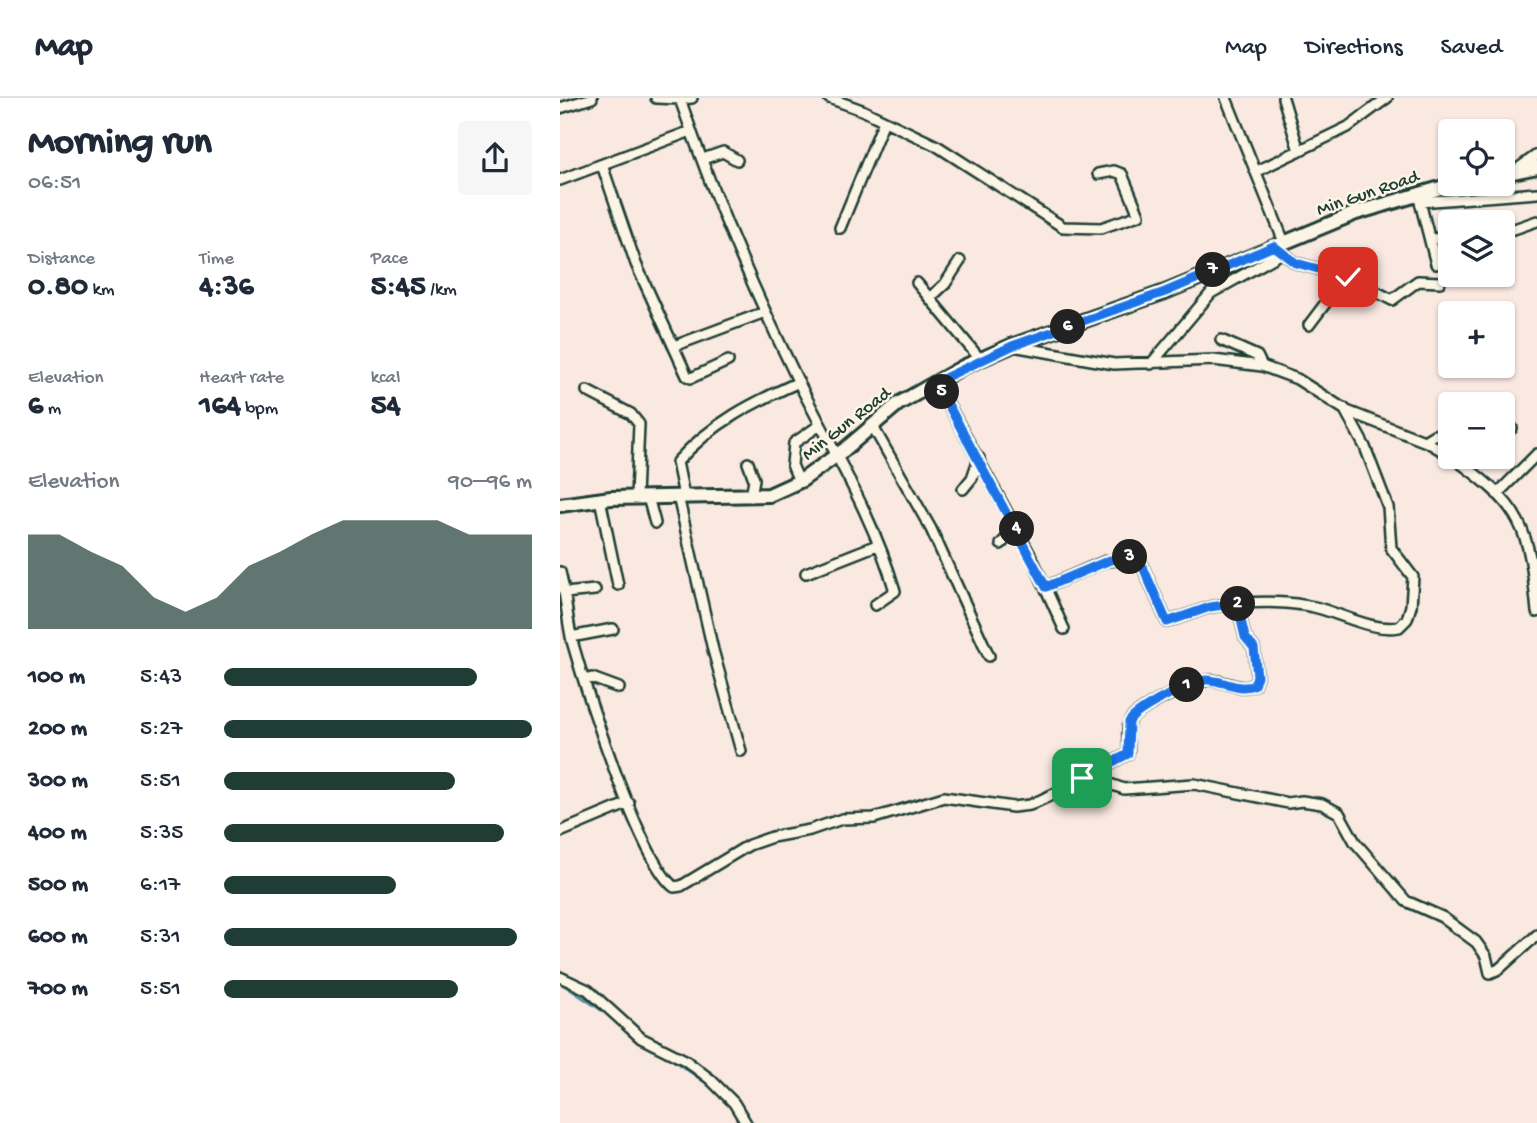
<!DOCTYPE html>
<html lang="en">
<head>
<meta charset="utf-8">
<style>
	:root { --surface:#fff; --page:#f6f6f7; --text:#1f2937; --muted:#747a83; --line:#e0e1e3; --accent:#1f3d34 }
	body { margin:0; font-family:"Gochi Hand",sans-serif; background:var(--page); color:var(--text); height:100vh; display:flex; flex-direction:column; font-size:26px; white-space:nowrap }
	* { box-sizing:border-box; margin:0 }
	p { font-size:23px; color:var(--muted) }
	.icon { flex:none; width:38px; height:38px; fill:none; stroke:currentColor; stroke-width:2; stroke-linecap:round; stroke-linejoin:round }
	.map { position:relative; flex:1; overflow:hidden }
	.side { display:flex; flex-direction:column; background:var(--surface); width:560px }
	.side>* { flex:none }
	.tools { position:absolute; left:878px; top:21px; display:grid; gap:14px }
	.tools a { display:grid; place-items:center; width:77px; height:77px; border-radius:7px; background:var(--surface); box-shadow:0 2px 5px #0004; font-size:35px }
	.pin { position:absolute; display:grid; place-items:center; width:60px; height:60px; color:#fff; margin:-30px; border-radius:14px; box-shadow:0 4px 10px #0006 }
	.km { position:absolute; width:35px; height:35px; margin:-18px; border-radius:50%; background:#222; color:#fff; font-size:19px; line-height:35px; text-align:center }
	.round { display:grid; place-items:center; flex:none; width:74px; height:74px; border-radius:7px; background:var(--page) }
	.head { display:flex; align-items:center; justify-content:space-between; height:119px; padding:0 28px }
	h1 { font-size:38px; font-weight:800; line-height:52px }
	.metrics { display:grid; grid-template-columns:repeat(3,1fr); gap:10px; height:119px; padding:7px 28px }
	.metrics div { display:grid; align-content:center }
	.metrics b { font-size:30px; font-weight:800 }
	.metrics small { font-size:19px; font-weight:400 }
	.metrics p { font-size:19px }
	.chart { height:196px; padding:14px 28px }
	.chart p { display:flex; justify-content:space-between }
	.chart svg { width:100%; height:126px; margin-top:7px; fill:var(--accent); opacity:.7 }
	ul { padding:0 28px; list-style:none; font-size:23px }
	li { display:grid; grid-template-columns:112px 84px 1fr; align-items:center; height:52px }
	li i { height:18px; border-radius:9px; background:var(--accent) }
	header { display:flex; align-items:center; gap:42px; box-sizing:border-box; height:98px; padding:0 35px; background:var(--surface); border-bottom:2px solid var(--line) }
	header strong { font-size:33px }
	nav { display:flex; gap:38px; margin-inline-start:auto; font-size:24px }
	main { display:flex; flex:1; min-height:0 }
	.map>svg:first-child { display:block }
</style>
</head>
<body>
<header>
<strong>Map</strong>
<nav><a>Map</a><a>Directions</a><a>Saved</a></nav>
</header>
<main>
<section class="side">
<div class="head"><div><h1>Morning run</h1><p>06:51</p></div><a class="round"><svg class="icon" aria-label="share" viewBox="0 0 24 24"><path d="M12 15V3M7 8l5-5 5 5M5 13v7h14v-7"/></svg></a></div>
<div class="metrics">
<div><p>Distance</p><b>0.80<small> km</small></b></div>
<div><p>Time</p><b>4:36</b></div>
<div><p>Pace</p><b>5:45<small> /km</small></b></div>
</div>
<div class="metrics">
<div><p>Elevation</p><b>6<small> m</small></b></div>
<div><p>Heart rate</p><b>164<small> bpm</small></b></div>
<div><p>kcal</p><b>54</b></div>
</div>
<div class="chart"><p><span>Elevation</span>90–96 m</p>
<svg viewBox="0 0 160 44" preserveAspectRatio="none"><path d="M0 44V11L10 11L20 17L30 22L40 33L50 38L60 33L70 22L80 17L90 11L100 6L110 6L120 6L130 6L140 11L150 11L160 11V44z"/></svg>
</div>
<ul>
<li><b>100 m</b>5:43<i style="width:82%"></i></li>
<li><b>200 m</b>5:27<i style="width:100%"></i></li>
<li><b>300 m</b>5:51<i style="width:75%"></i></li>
<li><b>400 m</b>5:35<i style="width:91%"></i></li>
<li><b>500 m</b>6:17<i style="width:56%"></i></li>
<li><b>600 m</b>5:31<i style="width:95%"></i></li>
<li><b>700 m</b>5:51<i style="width:76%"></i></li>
</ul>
</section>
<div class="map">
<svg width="977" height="1025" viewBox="0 0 977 1025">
	<rect width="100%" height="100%" fill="#fae9e1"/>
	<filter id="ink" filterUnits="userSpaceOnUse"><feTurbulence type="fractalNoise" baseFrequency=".0143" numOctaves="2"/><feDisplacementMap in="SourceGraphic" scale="14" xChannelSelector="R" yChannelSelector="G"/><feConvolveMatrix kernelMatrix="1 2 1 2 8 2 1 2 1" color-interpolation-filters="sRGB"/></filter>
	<g filter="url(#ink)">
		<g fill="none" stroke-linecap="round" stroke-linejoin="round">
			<!-- stream -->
			<path stroke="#5a909d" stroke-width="3.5" d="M0 884 51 918
				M106 957 147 985 173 1011"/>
			<!-- minor casing -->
			<g stroke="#1f3d34" stroke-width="14">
				<path id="minor" d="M96 0 120 1C153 98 194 193 239 285 273 353 314 420 335 493L315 507
					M269 0 302 12 377 48 503 129 541 130 579 117 562 76 554 73 538 76
					M666 0 724 144
					M723 0 739 53
					M120 1 132 0
					M0 10 32 0
					M143 61 163 54 177 62
					M42 67 76 166 127 278 131 280 168 263
					M959 70 977 57
					M697 73 788 29 827 0
					M0 82 131 33
					M859 100 876 166
					M860 104 977 95
					M943 129 954 131 977 123
					M280 130 324 23
					M870 142 891 137
					M714 148 736 165 788 179 832 202 858 183 880 184
					M357 185 420 261
					M371 199 385 186 400 163
					M749 227 786 178
					M661 242 697 258 702 268
					M114 248 205 214
					M453 248 554 266 653 262 702 268 737 281 787 313 869 345 891 358
					M591 266 651 195 722 155
					M376 284 472 460 504 531
					M27 293 71 316 79 326 76 399
					M943 321 952 330
					M312 327 371 431 429 558
					M864 343 874 337 891 335
					M892 359C963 409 969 429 977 514
					M188 365 194 381 191 399
					M239 383 232 367 234 345 260 327
					M403 391 412 380 419 360
					M937 396 977 356
					M118 398 153 552 181 653
					M124 398 117 364C152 325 192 305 239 284
					M88 399 95 425
					M40 401 58 487
					M441 446 456 430
					M0 474C6 497 7 521 12 543 25 589 80 763 114 789L121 788 189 747 212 739 250 732 282 721 314 720 384 699 453 709 470 707 530 679 564 691 634 686 728 705 742 703 762 706 779 715 795 744 846 803 882 819 916 844 926 858 930 875 939 871 977 837
					M246 475 317 447
					M486 489 546 463 579 460 607 524 650 509 677 505 685 539 694 550 697 578 694 587C679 593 666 583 651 582 637 581 574 612 570 623 565 634 570 645 568 656L526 678
					M5 495 35 492
					M677 505C703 504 728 503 754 509 780 515 813 534 839 529L847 521 851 508 853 479 831 450 828 409 805 349 784 310
					M11 539 53 531
					M24 582 32 580 59 590
					M0 734 69 705
					M0 879 28 892 81 940 125 962 150 981 174 1005 186 1025"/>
			</g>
			<!-- tertiary casing -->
			<g stroke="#1f3d34" stroke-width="18">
				<path id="tertiary" d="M943 76 977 69
					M0 407 51 400 209 397 242 382 284 352 338 306 403 269 451 248 605 194 796 115 894 86"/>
			</g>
			<!-- minor -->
			<use href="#minor" stroke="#fcf5e5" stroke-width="9"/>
			<!-- tertiary -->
			<use href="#tertiary" stroke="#fcf5e5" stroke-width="12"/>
		</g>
	</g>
	<g fill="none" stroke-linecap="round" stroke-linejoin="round" filter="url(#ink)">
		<!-- route casing -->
		<g stroke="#fff" stroke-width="14">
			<path id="route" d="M522 680 568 656 569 624C575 612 632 583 646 582 662 581 678 594 694 587L697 578 694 550 685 539 677 505 650 509 607 524 579 460 550 462 486 489 376 284 452 248 605 194 714 148 736 165 788 179"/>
		</g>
		<!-- route -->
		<use href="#route" stroke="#1a73e8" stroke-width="9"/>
	</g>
	<g text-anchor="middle" stroke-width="5" stroke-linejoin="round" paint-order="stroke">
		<!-- street labels -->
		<g font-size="19" fill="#1f3d34" stroke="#fcf5e5">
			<text transform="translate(807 93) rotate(-19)" y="7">Min Gun Road</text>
			<text transform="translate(285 324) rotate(-38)" y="7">Min Gun Road</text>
		</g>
	</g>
</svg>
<div class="tools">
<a><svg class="icon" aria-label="locate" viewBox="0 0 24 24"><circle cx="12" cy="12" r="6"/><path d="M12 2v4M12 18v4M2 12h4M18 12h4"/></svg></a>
<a><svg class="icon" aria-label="layers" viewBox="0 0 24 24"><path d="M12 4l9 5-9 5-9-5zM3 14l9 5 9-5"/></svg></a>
<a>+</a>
<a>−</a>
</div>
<div class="pin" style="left:522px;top:680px;background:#1e9e55"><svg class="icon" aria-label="arrive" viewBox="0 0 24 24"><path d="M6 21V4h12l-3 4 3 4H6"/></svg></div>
<div class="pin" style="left:788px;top:179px;background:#d93025"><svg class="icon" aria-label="check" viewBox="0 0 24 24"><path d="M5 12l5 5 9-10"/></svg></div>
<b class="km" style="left:627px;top:587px">1</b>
<b class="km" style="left:678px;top:506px">2</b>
<b class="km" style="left:570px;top:459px">3</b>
<b class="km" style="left:457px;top:431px">4</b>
<b class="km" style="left:382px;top:294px">5</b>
<b class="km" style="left:508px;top:229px">6</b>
<b class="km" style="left:653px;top:172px">7</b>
</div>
</main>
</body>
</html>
